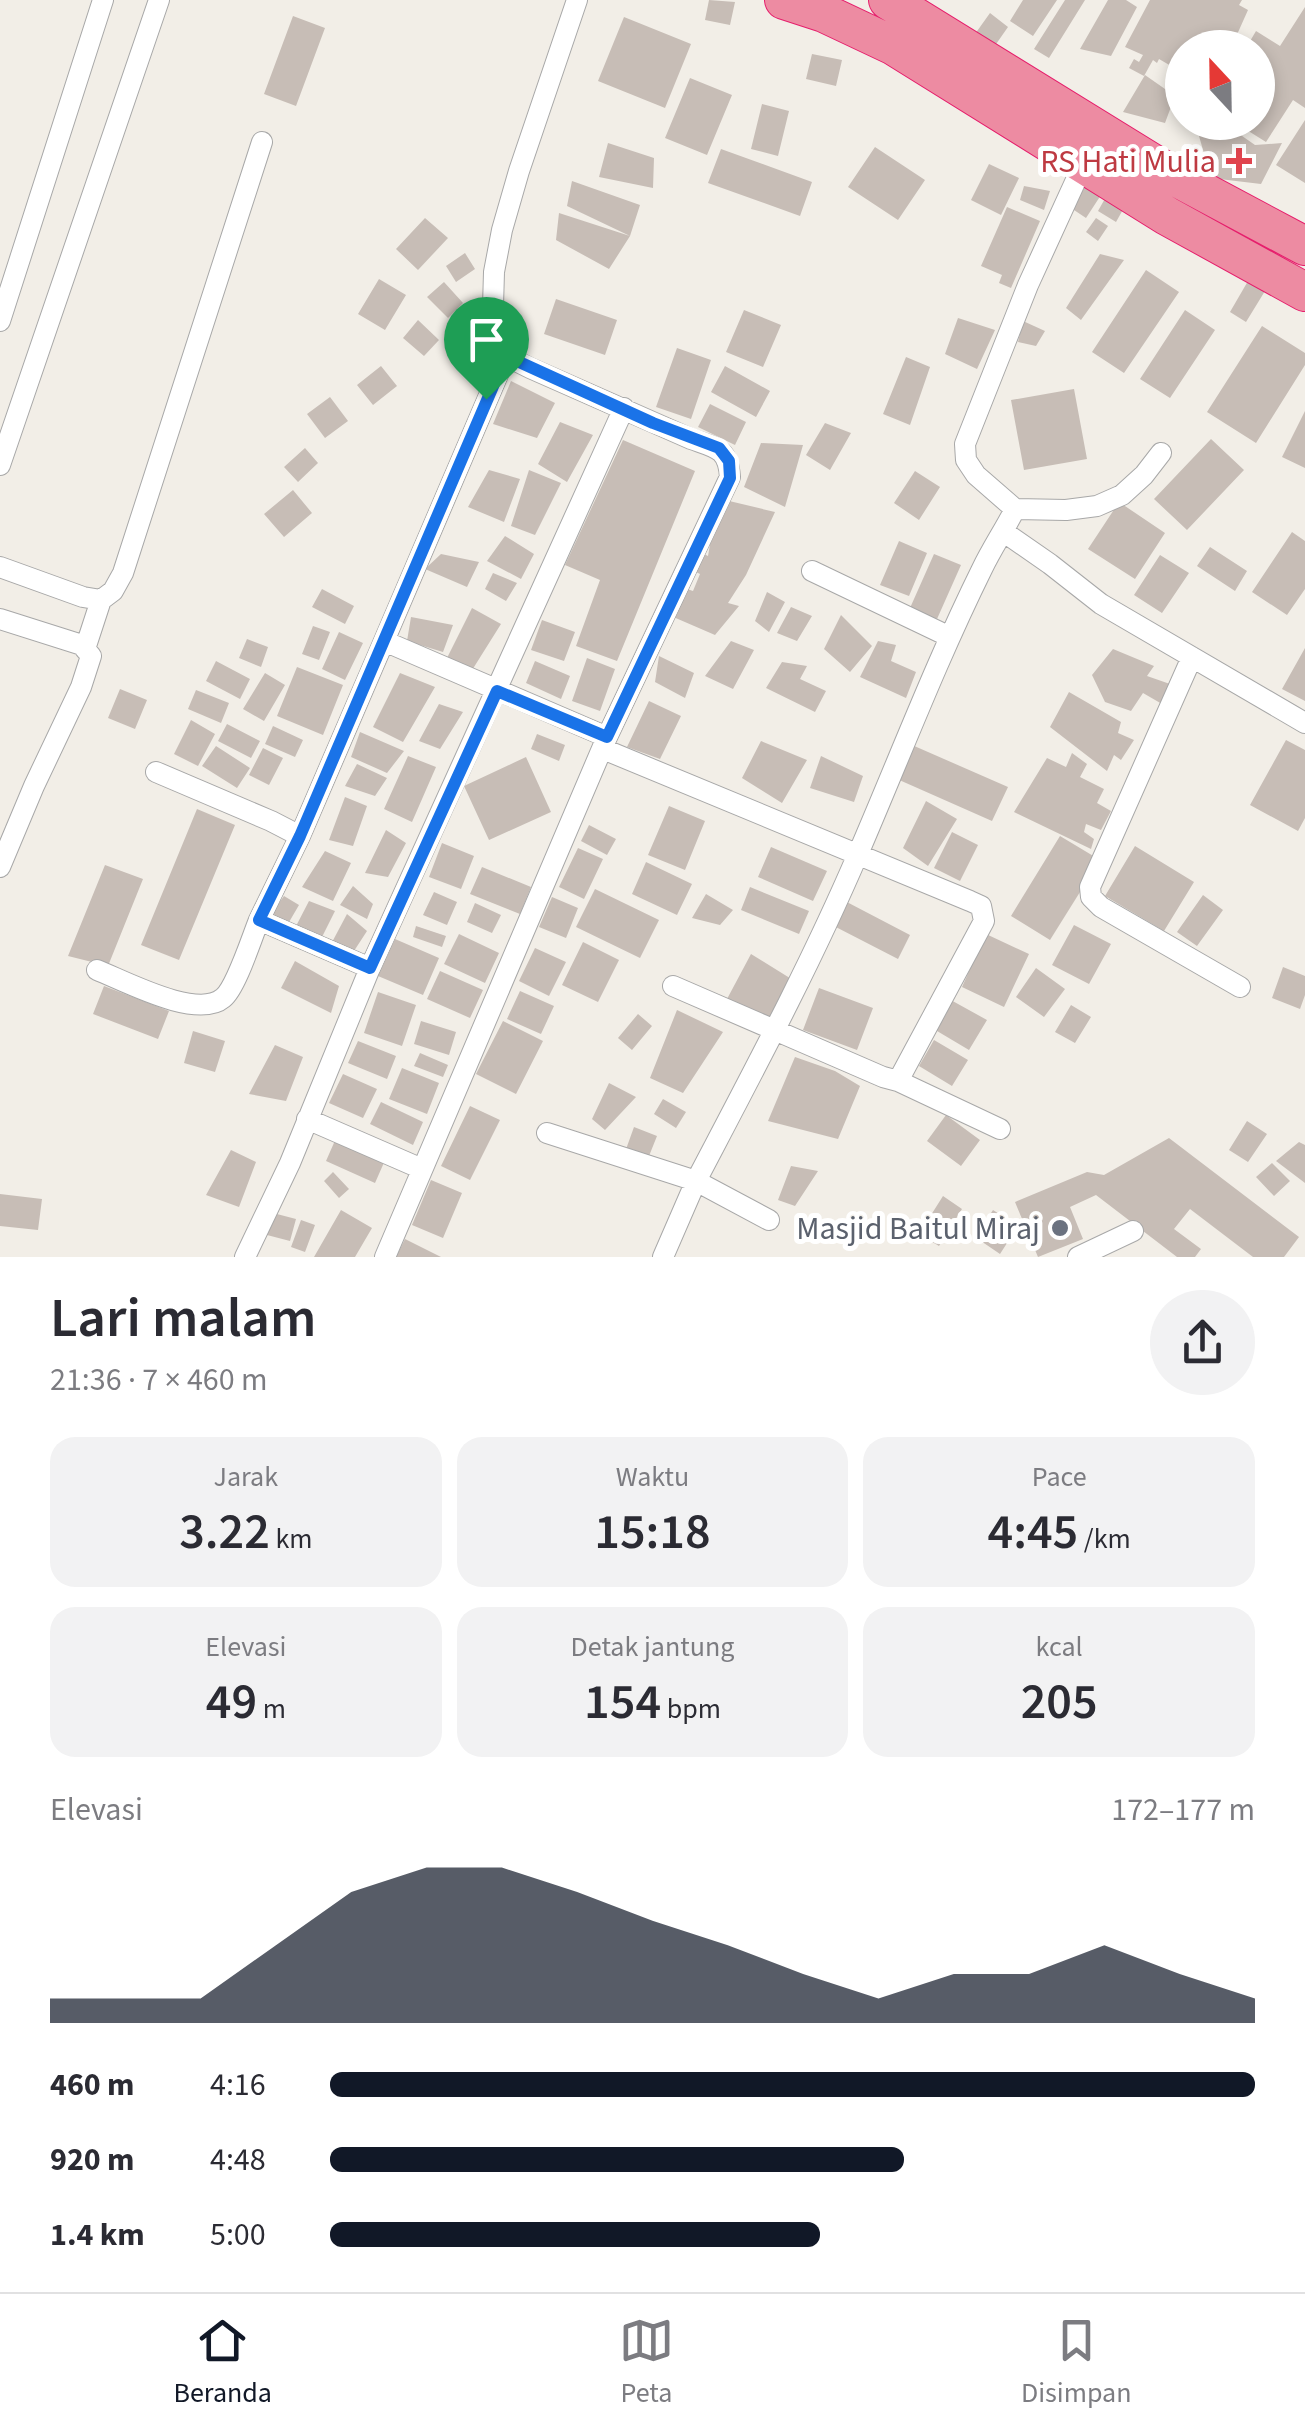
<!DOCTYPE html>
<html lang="id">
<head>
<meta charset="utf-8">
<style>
	:root { --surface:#fff; --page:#f2f2f3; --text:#2b2b33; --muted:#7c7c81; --line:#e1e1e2; --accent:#111827 }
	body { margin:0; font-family:"Source Sans 3",sans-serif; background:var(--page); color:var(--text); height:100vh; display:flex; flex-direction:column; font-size:38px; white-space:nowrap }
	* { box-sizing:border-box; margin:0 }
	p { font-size:32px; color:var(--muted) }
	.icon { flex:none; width:55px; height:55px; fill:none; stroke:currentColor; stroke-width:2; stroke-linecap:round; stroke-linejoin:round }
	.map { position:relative; height:1257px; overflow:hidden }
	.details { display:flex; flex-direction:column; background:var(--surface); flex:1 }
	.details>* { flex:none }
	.needle { width:65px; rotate:338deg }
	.controls { position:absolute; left:1165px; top:30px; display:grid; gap:20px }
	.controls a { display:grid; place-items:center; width:110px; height:110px; border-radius:50%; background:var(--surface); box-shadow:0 5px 15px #0003; font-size:50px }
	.pin { position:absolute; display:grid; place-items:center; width:85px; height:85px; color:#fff; margin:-102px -42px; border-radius:50% 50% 50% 0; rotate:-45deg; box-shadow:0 0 10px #0007 }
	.pin .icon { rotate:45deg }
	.round { display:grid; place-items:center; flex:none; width:105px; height:105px; border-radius:52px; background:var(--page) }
	.summary { display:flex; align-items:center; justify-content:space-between; height:170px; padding:0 50px }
	h1 { font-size:55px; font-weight:600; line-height:75px }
	.metrics { display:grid; grid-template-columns:repeat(3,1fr); gap:15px; height:170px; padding:10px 50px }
	.metrics div { display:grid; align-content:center; border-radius:25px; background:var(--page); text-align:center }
	.metrics b { font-size:50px; font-weight:600 }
	.metrics small { font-size:28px; font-weight:400 }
	.metrics p { font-size:28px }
	.chart { height:280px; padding:20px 50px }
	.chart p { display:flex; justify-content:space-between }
	.chart svg { width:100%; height:180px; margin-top:10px; fill:var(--accent); opacity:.7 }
	ul { padding:0 50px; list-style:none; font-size:32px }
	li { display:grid; grid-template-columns:160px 120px 1fr; align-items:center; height:75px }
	li i { height:25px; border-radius:12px; background:var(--accent) }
	.menu { display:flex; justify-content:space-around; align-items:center; height:140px; border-top:2px solid var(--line); background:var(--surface); font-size:28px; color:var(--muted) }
	.menu a { display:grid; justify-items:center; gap:5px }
	.menu .active { color:var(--accent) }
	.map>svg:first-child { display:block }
</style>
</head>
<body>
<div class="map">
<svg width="1305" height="1257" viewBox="0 0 1305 1257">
	<rect width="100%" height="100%" fill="#f2eee7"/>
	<!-- building -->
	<path fill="#c7bdb6" d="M709 0 735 2 730 25 705 20Z
		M1023 0H1057L1033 36 1010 21Z
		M1065 0H1085L1049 58 1034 49Z
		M1108 0H1126L1137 7 1111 56 1080 49Z
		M1150 0H1242L1239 5 1248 10 1231 48H1182V78L1176 74 1178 70 1159 59 1157 63 1153 60 1144 76 1129 68 1134 59 1139 62 1143 55 1125 47Z
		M1305 7V108L1293 100 1266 142 1234 122H1258V48H1246L1256 31 1280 46Z
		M990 13 1008 27 994 47 975 34Z
		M293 16 325 28 296 106 264 94Z
		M624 17 691 44 665 108 598 81Z
		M812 54 842 60 836 86 806 79Z
		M1145 75 1175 96 1165 123 1123 112Z
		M690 78 732 95 707 155 665 138Z
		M762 104 789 111 778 156 751 149Z
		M1305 120V183L1276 165Z
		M1214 122H1222L1255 145 1282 143 1261 184 1211 178 1199 136Z
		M608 143 654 158 653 188 599 177Z
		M875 147 925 180 898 220 848 187Z
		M721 149 812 182 800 216 708 183Z
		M989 164 1019 178 1001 215 971 200Z
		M572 181 640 205 630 236 567 206Z
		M1083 183 1101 195 1086 218 1068 206Z
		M1024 186 1050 191 1044 210 1020 200Z
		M1107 195 1125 206 1116 222 1098 211Z
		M1007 207 1040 221 1011 288 999 283 1002 275 981 266Z
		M559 213 630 236 609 269 556 240Z
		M425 218 448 238 418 270 396 249Z
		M1096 218 1108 226 1098 241 1086 232Z
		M465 253 475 269 456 282 446 266Z
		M1100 254 1124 260 1081 320 1066 308Z
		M1146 270 1179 292 1124 373 1092 352Z
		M379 279 406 295 385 330 358 314Z
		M1248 281 1265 291 1246 322 1230 312Z
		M444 282 463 303 448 318 427 297Z
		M556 299 617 320 605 355 544 334Z
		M744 310 781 325 763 367 726 352Z
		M1185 310 1215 330 1170 398 1140 379Z
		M958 318 995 330 977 369 945 354Z
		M418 320 439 340 424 356 403 338Z
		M1023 321 1045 331 1036 346 1018 342Z
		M1262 326 1305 353V365L1256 443 1207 412Z
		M677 348 711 360 691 419 656 407Z
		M906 357 930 367 910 425 883 414Z
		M381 366 397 386 373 405 357 385Z
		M725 366 770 391 756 417 711 392Z
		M511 381 555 403 537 438 493 424Z
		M1074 389 1087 459 1024 470 1011 400Z
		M330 397 348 421 325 438 307 414Z
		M710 404 746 422 735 445 698 427Z
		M1305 411V468L1282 457Z
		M560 422 593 435 567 482 538 464Z
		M825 423 851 433 830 470 806 455Z
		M1211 439 1244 470 1187 530 1154 499Z
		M623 440 695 471 617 661 576 646 600 580 565 565Z
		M761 443 803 445 785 507 744 487Z
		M305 448 318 463 298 482 284 467Z
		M489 470 520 479 504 522 468 507Z
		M529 470 561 483 535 535 511 526Z
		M915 471 940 487 919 520 894 503Z
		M293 490 312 513 284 537 264 514Z
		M725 500 775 512 746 575 728 603 739 606 715 635 671 616 687 589 693 591 700 574 692 570 702 553 708 556 714 521Z
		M1119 502 1165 533 1135 579 1088 549Z
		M1292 532 1305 541V589L1287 615 1252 592Z
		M505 536 534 554 521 579 487 561Z
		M899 541 927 553 909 596 880 585Z
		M1210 547 1247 571 1235 591 1197 566Z
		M441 554 479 562 467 587 425 569Z
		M934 554 961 565 937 619 910 608Z
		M1160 555 1189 573 1162 613 1134 595Z
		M493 573 517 583 506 601 485 589Z
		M322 589 354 606 345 624 312 607Z
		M767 592 785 602 769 632 755 621Z
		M791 607 812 616 797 641 777 633Z
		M472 608 501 624 469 675 446 660Z
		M841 615 872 646 850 672 824 649Z
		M411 617 453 625 443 652 407 641Z
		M542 620 575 632 564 661 531 650Z
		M313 626 330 632 319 660 302 654Z
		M339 632 363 643 345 680 322 669Z
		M247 639 268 647 261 667 239 658Z
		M731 641 754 650 733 689 705 676Z
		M878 641 896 645 891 661 916 672 906 698 860 677Z
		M1305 648V701L1282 689Z
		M1113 649 1154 666 1147 676 1170 684 1162 704 1143 693 1131 711 1105 702 1092 675Z
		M659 656 694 673 685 698 655 682Z
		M587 658 615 669 600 711 572 701Z
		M216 661 250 679 240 699 206 681Z
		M535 661 570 676 561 699 526 683Z
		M782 662 807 666 800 679 826 691 815 712 766 688Z
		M297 667 343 685 323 735 277 716Z
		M265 673 285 685 264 721 243 709Z
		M400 673 435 687 403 742 373 727Z
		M120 689 147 700 135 729 108 718Z
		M196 690 229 703 221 723 188 709Z
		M1069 692 1121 722 1118 733 1134 740 1121 760 1114 755 1107 771 1050 727Z
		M649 701 681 716 660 759 627 747Z
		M439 704 463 712 440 749 419 741Z
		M191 720 215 734 198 766 174 754Z
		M227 724 260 741 251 758 218 741Z
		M273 726 303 740 295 757 265 744Z
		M360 732 404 751 387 773 351 757Z
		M537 734 565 745 559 761 531 749Z
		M1286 740 1305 750V818L1298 831 1250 805Z
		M761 741 807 760 782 803 742 778Z
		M912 745 1008 787 992 821 897 779Z
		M216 746 250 768 237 788 202 766Z
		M263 748 283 758 269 785 249 775Z
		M1072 753 1087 764 1080 777 1104 789 1097 803 1111 811 1101 830 1086 824 1084 832 1094 839 1091 849 1014 812 1047 758 1066 767Z
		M408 756 436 767 412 822 384 809Z
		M821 756 863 776 854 802 810 788Z
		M526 757 551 812 489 840 464 786Z
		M357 764 387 778 375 796 345 786Z
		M345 797 367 806 353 846 329 840Z
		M926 801 957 819 928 866 903 848Z
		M669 806 705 821 685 870 648 855Z
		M197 809 235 825 179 960 141 945Z
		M589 825 616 839 607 855 581 841Z
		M386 830 406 843 388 877 365 873Z
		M952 832 978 845 960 881 934 868Z
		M1060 836 1100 860 1050 940 1011 916Z
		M442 843 474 856 461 889 429 877Z
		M1135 846 1194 882 1164 931 1105 896Z
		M771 847 827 871 813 901 758 877Z
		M578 848 603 859 584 899 559 887Z
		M325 851 351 863 333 901 302 887Z
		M646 862 692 884 677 915 632 894Z
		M105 865 143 879 108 966 68 956Z
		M482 867 531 887 520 914 470 894Z
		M353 886 373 904 367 919 340 905Z
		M750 887 809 911 799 934 741 910Z
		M595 889 659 920 640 958 576 927Z
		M434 892 457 902 447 925 423 915Z
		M706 894 733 910 720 925 692 918Z
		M1203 895 1223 910 1197 946 1177 932Z
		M284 896 299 905 285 929 269 917Z
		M552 897 578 908 566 938 539 927Z
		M843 900 910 935 898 959 830 924Z
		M309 901 335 911 322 937 294 930Z
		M475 903 501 915 492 933 467 922Z
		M347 914 367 931 354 951 330 946Z
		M1074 925 1111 944 1089 984 1052 965Z
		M416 926 446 936 442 947 413 937Z
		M459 934 499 953 485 983 444 964Z
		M986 934 1029 954 1004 1007 962 987Z
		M395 939 439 958 423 995 378 976Z
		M583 942 619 960 598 1002 562 985Z
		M535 948 566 962 549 996 519 981Z
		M751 954 793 980 768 1019 727 999Z
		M295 961 339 986 331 1013 281 988Z
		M1283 967 1305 976V995L1300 1009 1272 998Z
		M1036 968 1065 989 1044 1017 1016 997Z
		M440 971 483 990 470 1018 427 999Z
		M104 986 169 1011 158 1039 93 1014Z
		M819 988 873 1008 857 1050 803 1030Z
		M520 991 554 1006 541 1034 507 1019Z
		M378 992 416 1005 402 1046 364 1033Z
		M949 999 987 1020 969 1050 932 1028Z
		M1071 1005 1091 1017 1075 1043 1055 1032Z
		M677 1010 723 1032 683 1093 650 1078Z
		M638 1014 652 1026 632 1050 618 1038Z
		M421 1021 456 1032 449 1055 414 1044Z
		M503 1021 543 1041 516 1094 476 1074Z
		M193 1031 225 1041 215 1072 184 1063Z
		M934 1040 968 1060 952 1086 919 1066Z
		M358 1041 396 1056 387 1079 348 1063Z
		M275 1045 303 1057 286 1101 249 1094Z
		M420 1053 448 1065 443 1077 414 1066Z
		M795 1057 835 1071 860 1086 838 1139 768 1121Z
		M402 1068 439 1083 427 1114 389 1099Z
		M343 1074 377 1089 363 1118 329 1103Z
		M609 1083 636 1097 605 1130 592 1119Z
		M663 1099 686 1112 676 1128 654 1114Z
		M381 1102 423 1122 413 1145 370 1124Z
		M470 1106 500 1120 470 1180 441 1166Z
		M946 1115 980 1140 961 1166 927 1141Z
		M1247 1121 1267 1134 1248 1162 1229 1150Z
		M634 1127 657 1136 647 1161 625 1152Z
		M337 1136 386 1158 375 1183 326 1161Z
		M1169 1138 1299 1237 1284 1257H1253L1190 1209 1174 1229 1201 1249 1195 1257H1177L1096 1195 1070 1207 1083 1239 1038 1257 1015 1202 1087 1172 1104 1175Z
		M1299 1142 1305 1145V1183L1276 1161Z
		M231 1150 256 1162 239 1207 206 1195Z
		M1272 1163 1290 1181 1274 1196 1256 1177Z
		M791 1166 818 1171 795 1206 778 1200Z
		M333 1172 349 1189 339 1198 324 1181Z
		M431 1180 462 1193 443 1238 412 1225Z
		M0 1194 42 1199 38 1230 0 1226Z
		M943 1196 962 1209 939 1246 919 1234Z
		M341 1210 372 1228 355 1257H314Z
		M993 1210 1018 1226 1000 1254 975 1237Z
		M273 1213 296 1219 290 1241 267 1235Z
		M301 1220 315 1225 305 1252 291 1247Z
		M405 1239 441 1257H396Z"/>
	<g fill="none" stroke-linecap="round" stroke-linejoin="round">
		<!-- street casing -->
		<g stroke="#a8a8a8" stroke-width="22">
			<path id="street" d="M1087 156 1028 285 965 444 966 460 976 475 1015 509 1066 510 1097 506 1122 495 1144 475 1161 453
				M0 321 103 0
				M506 356 384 641 607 737
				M0 465 159 0
				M1004 532 1050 564 1101 604 1305 723
				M0 567 83 597 101 600 113 591 123 573 262 142
				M812 571 950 637
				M0 619 82 645 91 656 81 687 34 786 0 867
				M85 649 101 600
				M1192 657 1090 887 1091 897 1101 907 1240 987
				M603 749 970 901 981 906 984 921 898 1081 883 1077 673 986
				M156 772 271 821 300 836 259 920 370 968
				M300 836 384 641
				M97 970C125 981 197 1020 223 998 236 988 252 937 259 920
				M898 1081 1000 1129
				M307 1119 422 1169
				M547 1133 696 1181C752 1074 810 966 858 854 899 759 936 662 982 569 992 548 1005 529 1015 509
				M245 1257 290 1163 370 968 624 408
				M385 1257 607 737 730 477C728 448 716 448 691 439L530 368 506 356 499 344 493 306 494 272 502 230 519 171 577 0
				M663 1257 696 1181 769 1220
				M1078 1257 1133 1231"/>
		</g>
		<!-- highway casing -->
		<g stroke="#e61e6c" stroke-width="40">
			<path id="highway" d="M784 0 824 13 894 46 1167 216 1305 292
				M888 0 1170 174 1305 246"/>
		</g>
		<!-- street -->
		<use href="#street" stroke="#fff" stroke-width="20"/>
		<!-- highway -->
		<use href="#highway" stroke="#ed8ba2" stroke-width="38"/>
	</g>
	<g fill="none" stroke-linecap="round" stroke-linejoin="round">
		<!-- route casing -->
		<g stroke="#fff" stroke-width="20">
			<path id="route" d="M506 356 653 423 719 448 729 461 730 478 607 737 497 691 370 968 259 920 300 836Z"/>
		</g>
		<!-- route -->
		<use href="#route" stroke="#1a73e8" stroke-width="12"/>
	</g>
	<!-- markers -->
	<path fill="#e0444e" stroke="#fff" stroke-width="4" d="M1234 146h10v10h10v10h-10v10h-10v-10h-10v-10h10z"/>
	<circle fill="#6b7280" stroke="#fff" stroke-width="4" cx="1060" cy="1228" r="10"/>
	<g text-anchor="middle" stroke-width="10" stroke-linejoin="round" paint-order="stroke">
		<!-- health labels -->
		<g font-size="32" fill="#be3a42" stroke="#fff" text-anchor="end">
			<text x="1216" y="172">RS Hati Mulia</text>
		</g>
		<!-- worship labels -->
		<g font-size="32" fill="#5b616d" stroke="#fff" text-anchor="end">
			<text x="1040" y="1239">Masjid Baitul Miraj</text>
		</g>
	</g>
</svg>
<div class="controls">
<a><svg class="needle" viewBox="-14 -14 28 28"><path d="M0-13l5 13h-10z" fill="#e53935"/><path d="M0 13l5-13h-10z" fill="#7c7c81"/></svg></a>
</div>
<div class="pin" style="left:486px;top:399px;background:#1e9e55"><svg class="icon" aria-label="arrive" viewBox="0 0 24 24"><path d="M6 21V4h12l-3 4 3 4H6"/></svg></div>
</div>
<section class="details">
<div class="summary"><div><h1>Lari malam</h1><p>21:36 · 7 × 460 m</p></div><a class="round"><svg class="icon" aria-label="share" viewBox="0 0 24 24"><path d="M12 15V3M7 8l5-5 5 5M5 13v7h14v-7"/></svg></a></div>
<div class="metrics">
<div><p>Jarak</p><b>3.22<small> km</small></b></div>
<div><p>Waktu</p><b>15:18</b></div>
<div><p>Pace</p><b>4:45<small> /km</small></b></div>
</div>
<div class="metrics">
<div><p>Elevasi</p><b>49<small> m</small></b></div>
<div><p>Detak jantung</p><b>154<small> bpm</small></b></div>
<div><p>kcal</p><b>205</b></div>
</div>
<div class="chart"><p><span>Elevasi</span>172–177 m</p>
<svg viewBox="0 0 160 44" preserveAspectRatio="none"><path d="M0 44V38L10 38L20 38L30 25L40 12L50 6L60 6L70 12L80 19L90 25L100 32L110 38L120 32L130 32L140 25L150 32L160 38V44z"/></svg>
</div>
<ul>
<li><b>460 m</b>4:16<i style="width:100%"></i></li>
<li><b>920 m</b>4:48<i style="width:62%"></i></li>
<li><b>1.4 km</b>5:00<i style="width:53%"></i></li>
</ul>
</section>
<nav class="menu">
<a class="active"><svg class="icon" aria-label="home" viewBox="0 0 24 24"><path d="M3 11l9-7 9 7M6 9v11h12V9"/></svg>Beranda</a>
<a><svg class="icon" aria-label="map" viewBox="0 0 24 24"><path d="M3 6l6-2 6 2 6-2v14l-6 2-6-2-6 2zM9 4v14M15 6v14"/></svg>Peta</a>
<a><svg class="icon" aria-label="saved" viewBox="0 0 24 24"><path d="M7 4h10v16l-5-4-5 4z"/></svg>Disimpan</a>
</nav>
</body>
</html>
